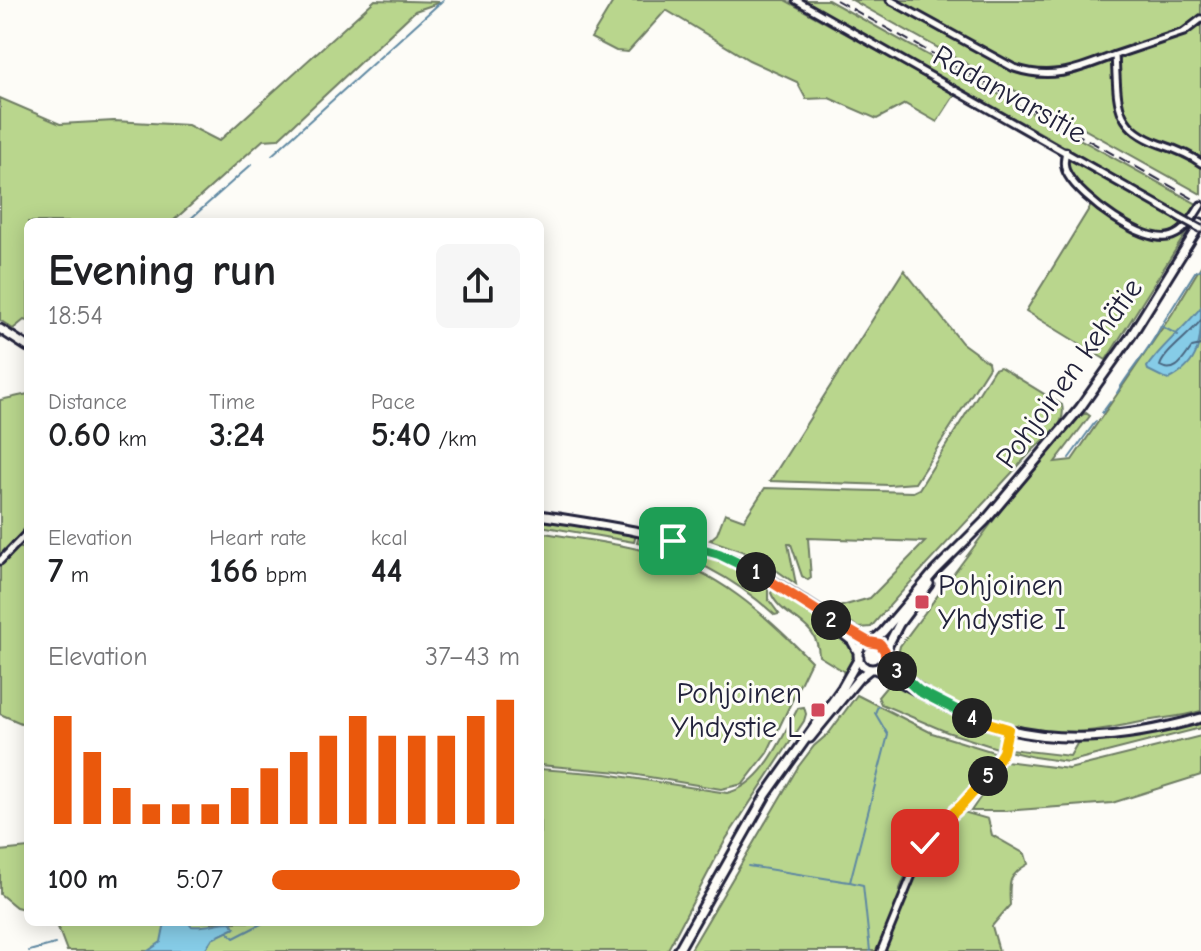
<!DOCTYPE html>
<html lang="en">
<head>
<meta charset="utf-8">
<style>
	:root { --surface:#fff; --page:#f6f6f6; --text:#202124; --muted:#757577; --accent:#ea580c }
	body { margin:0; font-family:"Comic Neue",sans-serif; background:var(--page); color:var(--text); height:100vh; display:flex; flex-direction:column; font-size:30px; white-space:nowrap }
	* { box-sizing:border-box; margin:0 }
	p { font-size:26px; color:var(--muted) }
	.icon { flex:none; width:44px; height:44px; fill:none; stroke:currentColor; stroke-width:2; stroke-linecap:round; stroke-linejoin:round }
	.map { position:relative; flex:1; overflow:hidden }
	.panel { position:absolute; left:24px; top:218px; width:520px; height:708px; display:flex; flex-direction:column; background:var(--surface); border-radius:12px; box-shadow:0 4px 20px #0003 }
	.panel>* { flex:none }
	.pin { position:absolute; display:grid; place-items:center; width:68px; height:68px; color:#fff; margin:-34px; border-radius:16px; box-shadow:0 4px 12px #0006 }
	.km { position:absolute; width:40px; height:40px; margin:-20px; border-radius:50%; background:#222; color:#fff; font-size:22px; line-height:40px; text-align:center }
	.round { display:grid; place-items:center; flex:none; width:84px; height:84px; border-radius:12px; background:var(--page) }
	.headline { display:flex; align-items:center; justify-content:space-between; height:136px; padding:0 24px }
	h1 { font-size:44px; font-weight:700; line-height:60px }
	.figures { display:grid; grid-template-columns:repeat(3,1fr); gap:12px; height:136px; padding:8px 24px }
	.figures div { display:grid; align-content:center }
	.figures b { font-size:34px; font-weight:700 }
	.figures small { font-size:22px; font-weight:400 }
	.figures p { font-size:22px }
	.chart { height:224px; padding:16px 24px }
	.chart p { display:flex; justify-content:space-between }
	.chart svg { width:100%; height:144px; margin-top:8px; stroke:var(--accent); stroke-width:6 }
	ul { padding:0 24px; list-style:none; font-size:26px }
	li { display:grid; grid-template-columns:128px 96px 1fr; align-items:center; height:60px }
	li i { height:20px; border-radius:10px; background:var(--accent) }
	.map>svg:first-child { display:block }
</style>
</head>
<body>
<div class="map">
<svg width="1201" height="951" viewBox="0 0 1201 951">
	<rect width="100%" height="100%" fill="#fdfcf7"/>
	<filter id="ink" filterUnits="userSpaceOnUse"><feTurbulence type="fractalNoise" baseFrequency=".0125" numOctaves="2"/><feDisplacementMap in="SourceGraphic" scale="16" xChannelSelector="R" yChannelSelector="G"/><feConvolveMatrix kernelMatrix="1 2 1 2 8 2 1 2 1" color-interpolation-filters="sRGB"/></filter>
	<g filter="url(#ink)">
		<!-- green -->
		<path fill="#b9d68d" stroke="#6e7c64" stroke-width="2" d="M375 0 441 2 415 11 278 139 263 140 172 222H28V321L24 320 13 329 0 320V98L60 124 114 121 188 125 219 141Z
			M614 0H785L955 94 937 122 905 104 877 119 829 98 806 99 797 82 749 60 666 10 628 52 616 51 591 38Z
			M799 0H828L1199 205 1190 219 1041 133Z
			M852 0H886L999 64 1034 77H1062L1112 61 1120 115C1136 147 1175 147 1201 168V194Z
			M895 0H1201V13L1186 27 1178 31 1073 68 1050 73 1035 72 1015 66Z
			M1201 21V161C1154 140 1123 140 1119 82 1118 70 1116 62 1125 53L1183 35Z
			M1069 157 1138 194 1186 224C1182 228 1176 233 1171 235 1140 244 1076 191 1066 165Z
			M1092 204C1119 222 1157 257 1188 230L1106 360 1026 311Z
			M1201 266V711C1181 717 1161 718 1141 722 1114 727 1084 734 1056 732 999 728 939 703 896 663L900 646 1005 505 1079 417 1086 413 1090 416 1055 462 1072 460 1172 314Z
			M904 270 962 343 988 362 989 367 915 483 889 485 770 481Z
			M1000 367 1062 405C1064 413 1062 421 1057 428 1049 437 1038 444 1030 453 977 512 922 567 871 627L859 628 832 609 870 598 925 542 808 538 811 578 808 580 802 576 791 544H788L796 584 756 556 710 540 717 534 725 513 744 520 765 488 913 492 919 489 994 369Z
			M28 394V526L0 556V400Z
			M540 518 636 535 634 542 540 526Z
			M540 532C576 539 614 542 650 552 717 571 763 612 811 661L767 753 743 784 721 789 619 772 540 765Z
			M639 537 711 555 768 582V599L779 614 775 615C735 579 691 554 637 543Z
			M15 547 28 549V726L0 714V563Z
			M775 586C790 595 850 636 853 651 855 660 849 668 844 675L843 671 819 656C818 619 782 620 771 593Z
			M892 680 943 708 998 732 1002 737 1000 749 947 732 881 704 878 697Z
			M857 695 932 733 997 753 973 785 922 837 899 891 907 893C921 853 927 839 960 811L988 819 992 835 1025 854 1028 864C1007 876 1009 883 1010 905L992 926 999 951H690L798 767 814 746 829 733Z
			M804 707 806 714 804 721 726 839 667 951H67L56 922H540V769L606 774 727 793C763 785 782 738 798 708Z
			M1201 722V728L1068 762 1034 757 1008 751 1010 749 1070 756 1078 742 1137 737Z
			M1201 736V775L1112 803 1005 811H971L1005 761 1069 769Z
			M28 848V910L16 907 0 894V851Z"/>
		<!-- water -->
		<path fill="#86cce7" stroke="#5e88a2" stroke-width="2" d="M1201 307C1201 341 1201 364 1168 380L1148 370 1147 367C1162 345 1184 329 1201 307Z
			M168 922H188L191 926C206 928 216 922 231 922L235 928 212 939 204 951H148L161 942 164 927Z"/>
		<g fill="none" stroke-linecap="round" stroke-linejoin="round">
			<!-- shore -->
			<path stroke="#4a6680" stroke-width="2" d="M1201 320C1190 335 1164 352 1160 366 1176 375 1183 359 1192 347L1201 345"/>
			<!-- stream -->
			<path stroke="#5e88a2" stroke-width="2" d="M272 155 443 0
				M187 222 252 164
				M1178 335 1161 326 1195 272 1201 269
				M1117 393C1130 370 1151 348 1161 326
				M1102 413 1110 402
				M1069 458 1096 421
				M748 866 849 882
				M228 932 234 938 265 922
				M29 951 55 944
				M870 951 863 885 850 882 888 735 875 713 878 706"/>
			<!-- street casing -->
			<g stroke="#22223b" stroke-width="11">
				<path id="street" d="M796 0 1181 218
					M890 0 1014 68C1053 81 1078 69 1115 55
					M1201 19 1184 32 1115 55C1118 100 1112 127 1160 144 1175 149 1189 154 1201 163
					M1066 151C1064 160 1063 167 1068 175 1081 198 1144 246 1172 236 1186 231 1193 217 1201 205
					M0 561 28 532
					M881 951 925 843C935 828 947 820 960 808 985 785 1000 762 1008 729"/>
			</g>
			<!-- secondary casing -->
			<g stroke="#22223b" stroke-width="13">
				<path id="secondary" d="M0 329 28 347
					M540 515C606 526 676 534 737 562 784 584 824 617 869 642
					M833 626 852 641 858 652
					M873 641 883 632 935 571 985 521 1080 408 1131 336 1201 223
					M858 655a14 14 0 1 1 28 0a14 14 0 1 1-28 0Z
					M885 651 899 624 929 584
					M885 659 915 686
					M875 669C907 685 939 704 973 718 1047 748 1126 739 1201 718
					M810 738 859 678 870 669
					M678 951 766 795 842 688 859 658"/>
			</g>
			<!-- street -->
			<use href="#street" stroke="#fdfcf7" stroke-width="5"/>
			<!-- secondary -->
			<use href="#secondary" stroke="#fdfcf7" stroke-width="7"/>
			<!-- rail -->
			<path stroke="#22223b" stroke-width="2" stroke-dasharray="12 6" stroke-linecap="butt" d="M836 0 1201 203"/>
			<!-- street-bridge casing -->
			<g stroke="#22223b" stroke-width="11" stroke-linecap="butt">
				<path id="street-bridge" d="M1181 218 1201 229"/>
			</g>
			<!-- street-bridge -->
			<use href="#street-bridge" stroke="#fdfcf7" stroke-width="5"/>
		</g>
	</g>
	<g fill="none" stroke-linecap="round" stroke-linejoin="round" filter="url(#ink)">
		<!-- split-1 casing -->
		<g stroke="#fff" stroke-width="16">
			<path id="split-1" d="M673 541 719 554 756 572"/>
		</g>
		<!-- split-2 casing -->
		<g stroke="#fff" stroke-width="16">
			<path id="split-2" d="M756 572 831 620"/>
		</g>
		<!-- split-3 casing -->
		<g stroke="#fff" stroke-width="16">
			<path id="split-3" d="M831 620 869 642 880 644 885 651V659L897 671"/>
		</g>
		<!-- split-4 casing -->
		<g stroke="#fff" stroke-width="16">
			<path id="split-4" d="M897 671 919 691 972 718"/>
		</g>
		<!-- split-5 casing -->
		<g stroke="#fff" stroke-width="16">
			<path id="split-5" d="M972 718 1008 729 1003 752 988 776"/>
		</g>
		<!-- split-6 casing -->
		<g stroke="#fff" stroke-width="16">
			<path id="split-6" d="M925 843 932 832 961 806 988 776"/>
		</g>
		<!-- split-1 -->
		<use href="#split-1" stroke="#22a559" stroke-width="10"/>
		<!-- split-2 -->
		<use href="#split-2" stroke="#f0652b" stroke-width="10"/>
		<!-- split-3 -->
		<use href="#split-3" stroke="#f0652b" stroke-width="10"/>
		<!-- split-4 -->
		<use href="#split-4" stroke="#22a559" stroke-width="10"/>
		<!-- split-5 -->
		<use href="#split-5" stroke="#f5b400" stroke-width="10"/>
		<!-- split-6 -->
		<use href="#split-6" stroke="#f5b400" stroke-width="10"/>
	</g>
	<!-- markers -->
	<g fill="#d1495b" stroke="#fdfcf7" stroke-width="3">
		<rect x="914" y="594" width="16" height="16" rx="4"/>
		<rect x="810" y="702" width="16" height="16" rx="4"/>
	</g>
	<g text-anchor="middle" stroke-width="6" stroke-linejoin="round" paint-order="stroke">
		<!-- street labels -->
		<g font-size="30" fill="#22223b" stroke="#fdfcf7">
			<text transform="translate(1010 94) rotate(29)" y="10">Radanvarsitie</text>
			<text transform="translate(1069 373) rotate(-54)" y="10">Pohjoinen kehätie</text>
		</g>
		<!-- poi labels -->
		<g font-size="30" fill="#22223b" stroke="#fdfcf7" text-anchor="start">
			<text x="938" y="595">Pohjoinen<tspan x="938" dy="34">Yhdystie I</tspan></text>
			<text x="802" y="703" text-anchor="end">Pohjoinen<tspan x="802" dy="34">Yhdystie L</tspan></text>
		</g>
	</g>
</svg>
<div class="pin" style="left:673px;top:541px;background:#1e9e55"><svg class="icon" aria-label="arrive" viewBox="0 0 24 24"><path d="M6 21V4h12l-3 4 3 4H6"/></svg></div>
<div class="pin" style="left:925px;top:843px;background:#d93025"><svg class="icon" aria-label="check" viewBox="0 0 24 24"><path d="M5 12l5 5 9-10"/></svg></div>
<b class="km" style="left:756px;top:572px">1</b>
<b class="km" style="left:831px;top:620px">2</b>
<b class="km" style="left:897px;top:671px">3</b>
<b class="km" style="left:972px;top:718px">4</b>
<b class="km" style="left:988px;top:776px">5</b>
<section class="panel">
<div class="headline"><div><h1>Evening run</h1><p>18:54</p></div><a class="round"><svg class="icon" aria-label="share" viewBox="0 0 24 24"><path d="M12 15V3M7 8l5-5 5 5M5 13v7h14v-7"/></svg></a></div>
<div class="figures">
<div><p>Distance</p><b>0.60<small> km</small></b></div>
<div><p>Time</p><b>3:24</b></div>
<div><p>Pace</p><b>5:40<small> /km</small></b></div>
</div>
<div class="figures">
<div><p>Elevation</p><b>7<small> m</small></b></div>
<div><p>Heart rate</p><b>166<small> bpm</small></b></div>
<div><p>kcal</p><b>44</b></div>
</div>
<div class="chart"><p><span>Elevation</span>37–43 m</p>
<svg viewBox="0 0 160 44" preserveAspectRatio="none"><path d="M5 44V11M15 44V22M25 44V33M35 44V38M45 44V38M55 44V38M65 44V33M75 44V27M85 44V22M95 44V17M105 44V11M115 44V17M125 44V17M135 44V17M145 44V11M155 44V6"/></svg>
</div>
<ul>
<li><b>100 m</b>5:07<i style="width:100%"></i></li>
</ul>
</section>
</div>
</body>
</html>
